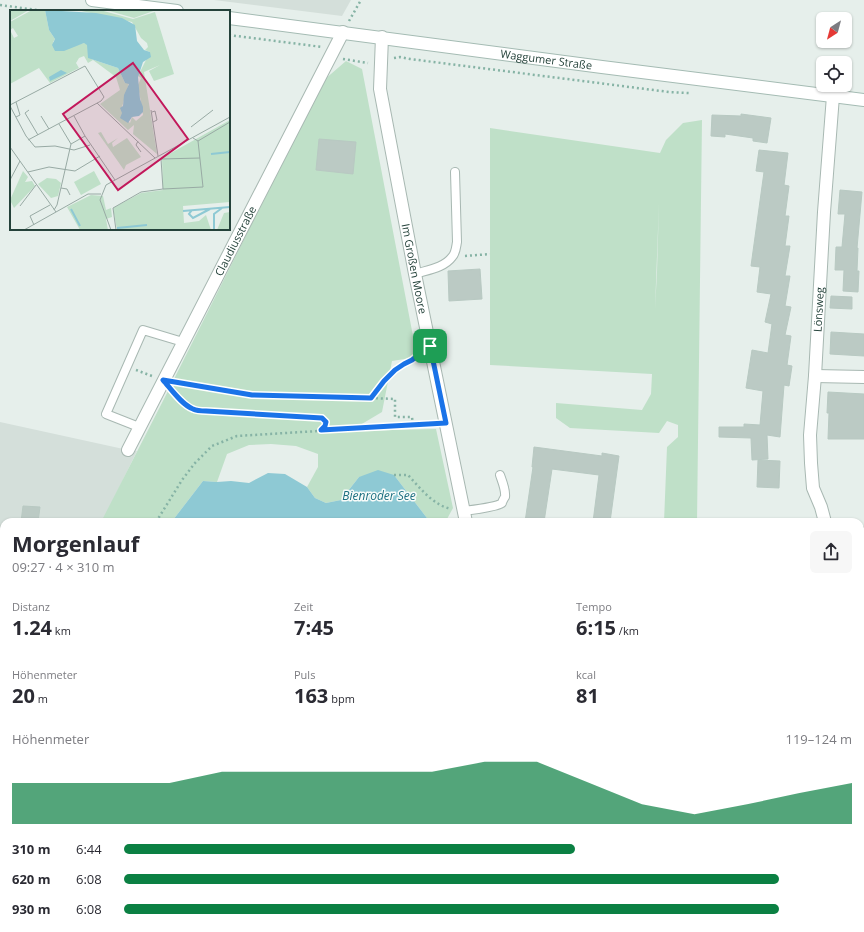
<!DOCTYPE html>
<html lang="de">
<head>
<meta charset="utf-8">
<style>
	:root { --surface:#fff; --page:#f7f7f7; --text:#2b2b33; --muted:#7c7c81; --accent:#0b8043 }
	body { margin:0; font-family:"Open Sans",sans-serif; background:var(--page); color:var(--text); height:100vh; display:flex; flex-direction:column; font-size:15px; white-space:nowrap }
	* { box-sizing:border-box; margin:0 }
	p { font-size:13px; color:var(--muted) }
	.icon { flex:none; width:22px; height:22px; fill:none; stroke:currentColor; stroke-width:2; stroke-linecap:round; stroke-linejoin:round }
	.map { position:relative; flex:1; overflow:hidden }
	.panel { position:absolute; left:0px; top:518px; width:864px; height:414px; display:flex; flex-direction:column; background:var(--surface); border-radius:12px 12px 0 0; box-shadow:0 1px 3px #0004 }
	.panel>* { flex:none }
	.needle { width:26px; rotate:216deg }
	.fabs { position:absolute; left:816px; top:12px; display:grid; gap:8px }
	.fabs a { display:grid; place-items:center; width:36px; height:36px; border-radius:6px; background:var(--surface); box-shadow:0 1px 3px #0004; font-size:20px }
	.pin { position:absolute; display:grid; place-items:center; width:34px; height:34px; color:#fff; margin:-17px; border-radius:8px; box-shadow:0 2px 6px #0006 }
	.round { display:grid; place-items:center; flex:none; width:42px; height:42px; border-radius:6px; background:var(--page) }
	.head { display:flex; align-items:center; justify-content:space-between; height:68px; padding:0 12px }
	h1 { font-size:22px; font-weight:700; line-height:30px }
	.metrics { display:grid; grid-template-columns:repeat(3,1fr); gap:6px; height:68px; padding:4px 12px }
	.metrics div { display:grid; align-content:center }
	.metrics b { font-size:20px; font-weight:700 }
	.metrics small { font-size:11px; font-weight:400 }
	.metrics p { font-size:11px }
	.chart { height:112px; padding:8px 12px }
	.chart p { display:flex; justify-content:space-between }
	.chart svg { width:100%; height:72px; margin-top:4px; fill:var(--accent); opacity:.7 }
	ul { padding:0 12px; list-style:none; font-size:13px }
	li { display:grid; grid-template-columns:64px 48px 1fr; align-items:center; height:30px }
	li i { height:10px; border-radius:5px; background:var(--accent) }
	.map>svg:first-child { display:block }
</style>
</head>
<body>
<div class="map">
<svg width="864" height="932" viewBox="0 0 864 932">
	<rect width="100%" height="100%" fill="#e6efeb"/>
	<!-- built -->
	<path fill="#d4dfda" d="M214 0H351L342 16Z
		M0 422 128 450 137 451 102 522H4V716L0 723Z
		M860 879H864V932H429L430 928H860Z"/>
	<!-- green -->
	<path fill="#bfe0c8" fill-rule="evenodd" d="M346 61 362 69 417 357 392 361 382 412 350 431 436 429 453 508 447 519 448 522H430L394 475 359 477 341 500 326 503 315 498 307 487 318 467V454L296 446 271 444 249 445 227 454 217 482 203 481 173 520V522H101L166 395 324 80Z
		M702 120 697 522H664L667 447 678 437V425L667 421 659 433 570 428 556 418V403L642 410 651 394 652 374 490 365V128L660 153 666 140 683 123ZM659 203 657 272 655 309Z
		M4 713V816L0 818V721Z
		M159 928H225L226 932H159Z"/>
	<!-- water -->
	<path fill="#8ec9d4" d="M378 470 394 475 430 522H173V520L203 481 217 482 231 481 249 483 268 473 285 474 307 487 315 498 326 503 341 500 359 477Z
		M4 816V928H159V932H0V818Z"/>
	<!-- building -->
	<path fill="#bbcac4" stroke="#b8c9c2" d="M741 114 771 118 767 143 753 141V138L725 134V137L711 136 712 115 741 116Z
		M319 139 356 142 353 174 316 170Z
		M759 150 788 153 784 185 789 186 785 216H789L785 246H790L785 276H790L785 306 791 307 785 335 791 336 787 365 792 366 789 386 784 385 780 437 767 435 768 459 752 460 751 438 719 437V427H744V424L760 425 763 391 746 388 752 350 768 353 772 324 765 322 771 294 757 292 760 267 751 266 764 172 756 171Z
		M840 190 862 192 857 248H858L857 271H859L858 292 843 291 844 270H835L836 247H842L845 214H838Z
		M480 269 482 299 449 301 448 271Z
		M831 296 852 297V309L830 308Z
		M831 332 864 334V356L830 354Z
		M828 392 864 394V439H828L829 413H827Z
		M534 447 602 456V453L619 456 610 522H593L599 475 552 469 544 522H525L533 467H532Z
		M758 460 780 461 779 488 757 487Z
		M23 506 40 507 38 522H21Z"/>
	<g fill="none" stroke-linecap="round" stroke-linejoin="round">
		<!-- lane casing -->
		<g stroke="#a8b8b2" stroke-width="10">
			<path id="lane" d="M415 274C427 270 444 268 452 257 456 253 456 247 457 242L455 172
				M139 427 106 414 143 330 183 342
				M464 511C471 510 497 507 502 503 502 502 504 498 505 497 506 490 502 481 500 475"/>
		</g>
		<!-- street casing -->
		<g stroke="#a8b8b2" stroke-width="14">
			<g id="street">
				<path id="s1" d="M382 37 380 89 415 274 466 522"/>
				<path d="M815 376 864 377"/>
				<path id="s2" d="M128 450 343 32"/>
				<path id="s3" d="M825 522 821 507 813 488 811 463 810 435 815 376 824 212 833 96"/>
				<path d="M860 533 864 534"/>
				<path d="M860 633 864 634"/>
				<path d="M860 865 864 866"/>
				<path d="M422 932V928"/>
			</g>
		</g>
		<!-- secondary casing -->
		<g stroke="#a4bbb3" stroke-width="14">
			<g id="secondary">
				<path d="M92 0 177 11"/>
				<path id="s4" d="M229 18 602 67 864 100"/>
			</g>
		</g>
		<!-- path -->
		<path stroke="#86b3a5" stroke-width="2.5" stroke-dasharray="2 3" stroke-linecap="butt" d="M0 5 44 11
			M349 21 361 0
			M229 35 322 47
			M394 58 400 57 410 59 669 92 689 93
			M343 59 368 63
			M465 256 490 254
			M136 370 152 376
			M177 382 252 395 371 398 395 399V417H412L413 425
			M173 391 186 405 193 410 206 411 322 419 326 422 325 426 321 430
			M371 397C378 388 385 378 394 371 402 364 411 361 419 355
			M394 475H408C420 488 433 505 451 509
			M156 522 182 480 195 463 212 446 237 436 432 424
			M0 778 4 774
			M210 928V932
			M179 932 180 928"/>
		<!-- lane -->
		<use href="#lane" stroke="#fff" stroke-width="8"/>
		<!-- street -->
		<use href="#street" stroke="#fff" stroke-width="12"/>
		<!-- secondary -->
		<use href="#secondary" stroke="#fff" stroke-width="12"/>
	</g>
	<g fill="none" stroke-linecap="round" stroke-linejoin="round">
		<!-- route casing -->
		<g stroke="#fff" stroke-width="8">
			<path id="route" d="M430 346 446 423 321 430 325 426 326 422 322 418 206 411C202 411 197 411 193 409 182 405 171 389 163 380L252 395 371 398 384 381 395 370 404 364 412 360Z"/>
		</g>
		<!-- route -->
		<use href="#route" stroke="#1a73e8" stroke-width="5"/>
	</g>
	<g text-anchor="middle" stroke-width="3" stroke-linejoin="round" paint-order="stroke">
		<!-- street labels -->
		<g font-size="11" fill="#24423a" stroke="#f7fbf9">
			<text dy="4" stroke="none"><textPath href="#s4" startOffset="320">Waggumer Straße</textPath></text>
			<text dy="4" stroke="none"><textPath href="#s2" startOffset="235">Claudiusstraße</textPath></text>
			<text dy="4" stroke="none"><textPath href="#s1" startOffset="235">Im Großen Moore</textPath></text>
			<text dy="4" stroke="none"><textPath href="#s3" startOffset="215">Lönsweg</textPath></text>
		</g>
		<!-- water labels -->
		<g font-size="12" font-style="italic" fill="#1c6f80" stroke="#f7fbf9">
			<text x="379" y="500">Bienroder See</text>
		</g>
	</g>
	<!-- overview -->
	<g transform="translate(10 10)">
		<rect width="220" height="220" fill="#e6efeb"/>
		<path d="M0 0H19L0 11ZM22 0H35L39 20 45 29 43 32 50 40 74 33 77 34 81 49 108 58 115 73H119L112 97V105L120 113 122 107 126 111 133 105 128 75 131 68 128 66 140 42 135 40 138 37 137 33 131 28 122 12 67 0H90L123 9 145 2 164 64 144 71 139 61 150 55 134 62 147 144 123 124 124 115 118 120 90 94 110 80 106 67 83 50 78 53 74 46 69 48 66 53 69 58 40 73 29 58 0 74V20L4 28 8 26 3 18 0 20V12ZM96 0H146L124 8ZM220 110V192L173 196 174 213 189 211 196 205 201 220H107L103 198 131 183 153 180 152 148ZM91 122 98 134 108 128 102 133 103 137 117 128 131 147 116 155 114 160 88 123ZM13 161 18 167 15 172 22 171 25 176 4 198 0 190ZM84 161 91 174 71 185 64 172ZM37 168 46 169 51 173 48 186 41 188 28 174ZM81 185 93 186 96 200 101 198 102 207 96 209 98 220H70L57 197ZM220 202V220H207L214 203Z" fill="#bfe0c8"/>
		<path d="M35 0 86 3 112 8 125 15 127 31 134 40 140 42 141 47 133 52 128 67 130 89 133 97V102L129 106 122 107 118 113 110 108 112 103 110 98 113 96 114 85 119 74 115 73 108 58 78 48 77 35 74 33 54 41H45L42 35 45 29 39 20ZM51 60 57 63 40 71 39 67Z" fill="#8ec9d4"/>
		<path fill="none" stroke="#8ec9d4" stroke-width="2" d="M201 144 220 142M61 199 70 216M182 200 179 204 183 208 200 199M173 201 220 197M107 218 137 215M204 220V204L212 198"/>
		<path fill="none" stroke="#98aaa4" stroke-width="1" d="M6 92 10 105 6 107M87 93 145 148M0 95 75 56 94 87 91 91 18 130M0 96 16 126 25 137 45 136 64 140 80 135M19 100 15 103 28 125M141 100 148 146M142 102 145 101 147 110 143 112M31 106 39 119M49 114 61 134M181 117 203 100M75 126 105 170M183 128 188 131 193 177 153 179 151 149 190 148M128 131 126 135 131 142M188 131 220 112M61 134 75 126 64 106M0 137 46 202M18 162 39 157 65 161 90 146M0 170 10 151M51 178 57 179 60 185M10 196 26 175M44 200 47 195 61 134M24 215 20 206 40 195M14 220 78 184H91M101 220 90 190 96 175 220 107M106 220 103 198 131 182 153 179"/>
		<path fill="#c2185b" fill-opacity="0.15" stroke="#c2185b" stroke-width="2" d="M123 53 178 129 108 180 53 104Z"/>
		<rect width="220" height="220" fill="none" stroke="#24423a" stroke-width="2"/>
	</g>
</svg>
<div class="fabs">
<a><svg class="needle" viewBox="-14 -14 28 28"><path d="M0-13l5 13h-10z" fill="#e53935"/><path d="M0 13l5-13h-10z" fill="#7c7c81"/></svg></a>
<a><svg class="icon" aria-label="locate" viewBox="0 0 24 24"><circle cx="12" cy="12" r="6"/><path d="M12 2v4M12 18v4M2 12h4M18 12h4"/></svg></a>
</div>
<div class="pin" style="left:430px;top:346px;background:#1e9e55"><svg class="icon" aria-label="arrive" viewBox="0 0 24 24"><path d="M6 21V4h12l-3 4 3 4H6"/></svg></div>
<section class="panel">
<div class="head"><div><h1>Morgenlauf</h1><p>09:27 · 4 × 310 m</p></div><a class="round"><svg class="icon" aria-label="share" viewBox="0 0 24 24"><path d="M12 15V3M7 8l5-5 5 5M5 13v7h14v-7"/></svg></a></div>
<div class="metrics">
<div><p>Distanz</p><b>1.24<small> km</small></b></div>
<div><p>Zeit</p><b>7:45</b></div>
<div><p>Tempo</p><b>6:15<small> /km</small></b></div>
</div>
<div class="metrics">
<div><p>Höhenmeter</p><b>20<small> m</small></b></div>
<div><p>Puls</p><b>163<small> bpm</small></b></div>
<div><p>kcal</p><b>81</b></div>
</div>
<div class="chart"><p><span>Höhenmeter</span>119–124 m</p>
<svg viewBox="0 0 160 44" preserveAspectRatio="none"><path d="M0 44V19L10 19L20 19L30 19L40 12L50 12L60 12L70 12L80 12L90 6L100 6L110 19L120 32L130 38L140 32L150 25L160 19V44z"/></svg>
</div>
<ul>
<li><b>310 m</b>6:44<i style="width:62%"></i></li>
<li><b>620 m</b>6:08<i style="width:90%"></i></li>
<li><b>930 m</b>6:08<i style="width:90%"></i></li>
</ul>
</section>
</div>
</body>
</html>
